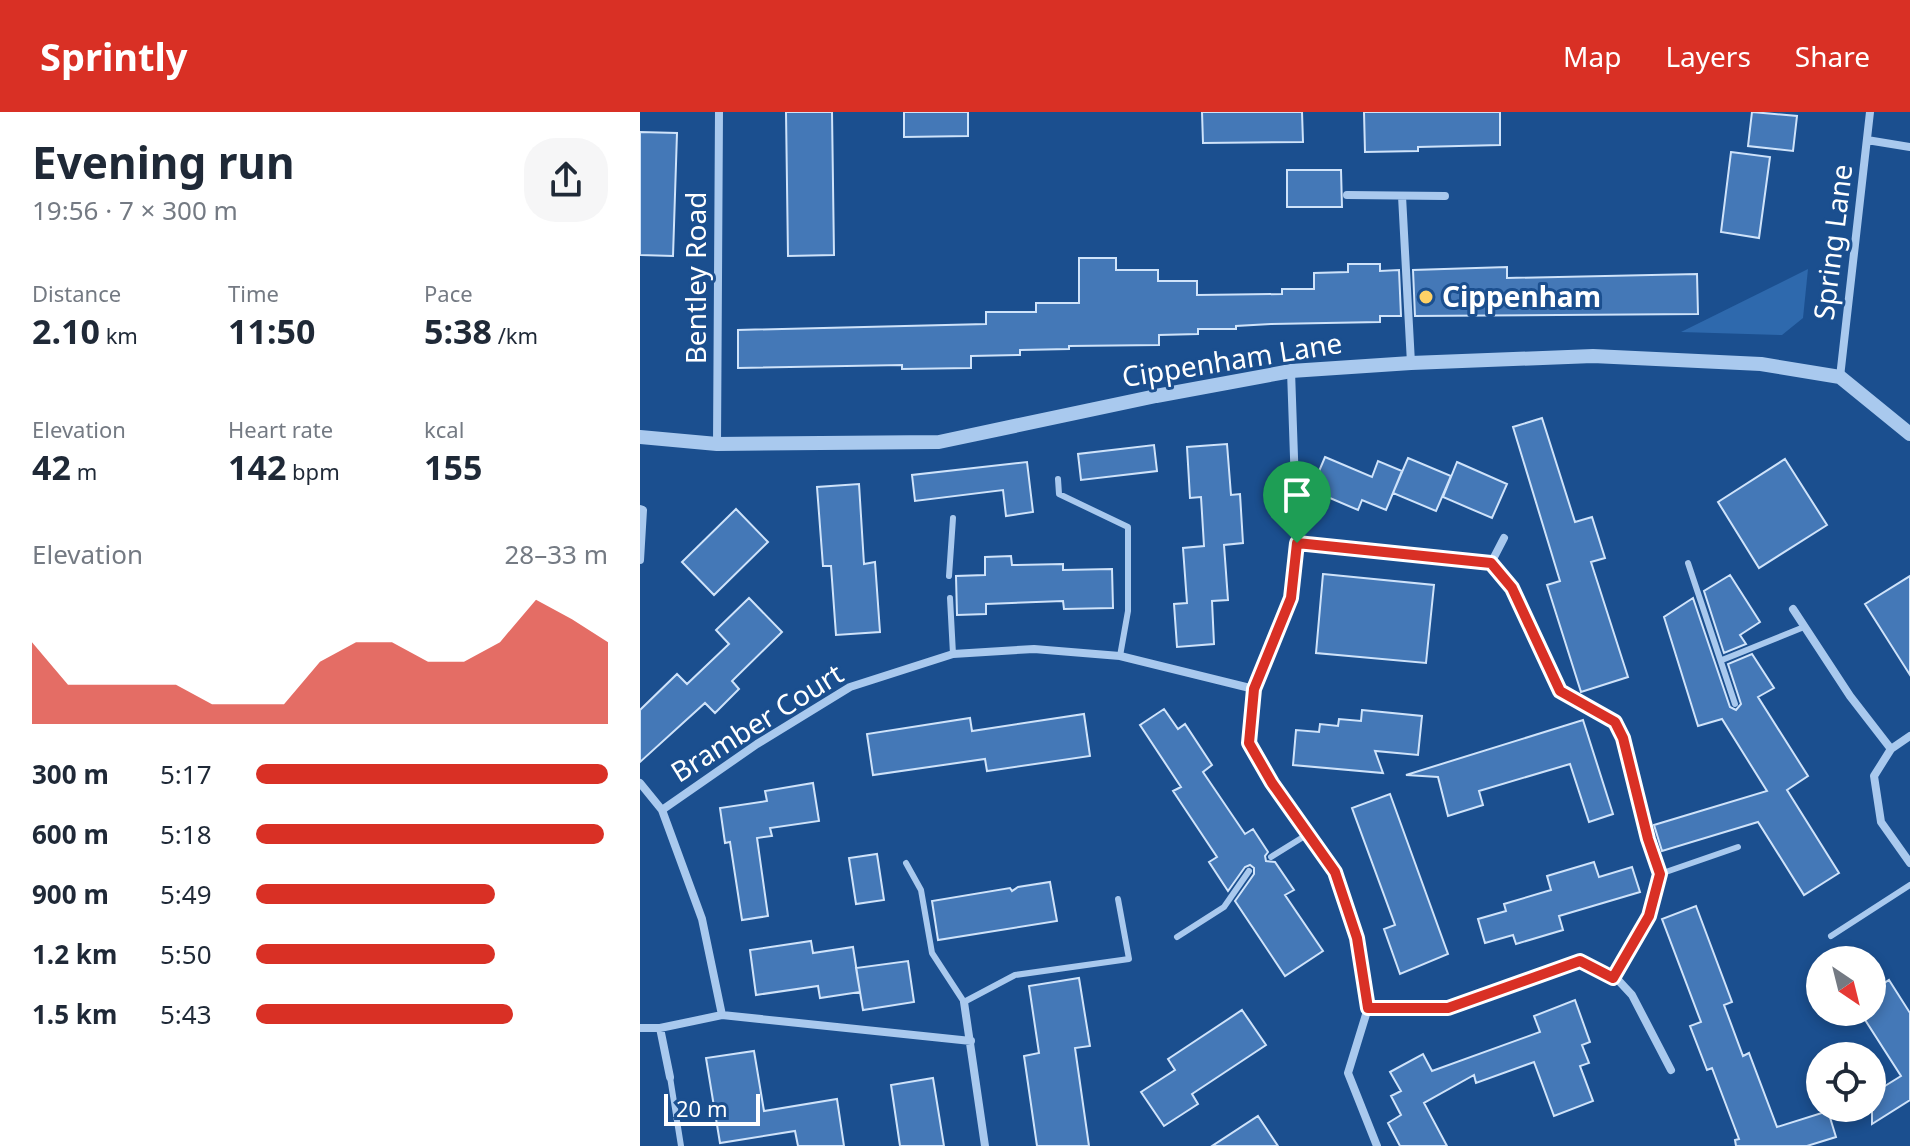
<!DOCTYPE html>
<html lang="en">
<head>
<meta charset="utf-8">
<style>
	:root { --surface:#fff; --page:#f6f6f7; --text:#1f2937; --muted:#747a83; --accent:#d93025 }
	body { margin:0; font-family:"Noto Sans",sans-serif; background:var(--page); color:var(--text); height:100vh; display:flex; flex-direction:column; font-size:30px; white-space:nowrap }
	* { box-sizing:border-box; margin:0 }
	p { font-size:26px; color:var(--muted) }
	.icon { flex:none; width:44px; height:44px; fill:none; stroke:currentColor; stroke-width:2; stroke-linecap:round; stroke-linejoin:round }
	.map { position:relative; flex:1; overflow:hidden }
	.side { display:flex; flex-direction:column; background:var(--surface); width:640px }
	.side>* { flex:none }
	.needle { width:52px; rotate:145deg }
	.tools { position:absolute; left:1166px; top:834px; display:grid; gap:16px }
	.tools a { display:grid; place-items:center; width:80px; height:80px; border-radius:50%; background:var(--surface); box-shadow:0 4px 12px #0003; font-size:40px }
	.scale { position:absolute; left:24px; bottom:20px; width:96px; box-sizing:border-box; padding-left:8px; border:4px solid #fff; border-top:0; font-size:22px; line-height:28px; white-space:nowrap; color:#fff; -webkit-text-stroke:6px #1b4f8f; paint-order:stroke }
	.pin { position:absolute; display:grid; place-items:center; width:68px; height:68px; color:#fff; margin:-82px -34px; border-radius:50% 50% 50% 0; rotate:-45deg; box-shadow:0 0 8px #0007 }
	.pin .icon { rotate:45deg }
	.round { display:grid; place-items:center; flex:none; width:84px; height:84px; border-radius:32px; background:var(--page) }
	.headline { display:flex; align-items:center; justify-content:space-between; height:136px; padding:0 32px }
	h1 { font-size:44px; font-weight:700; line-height:60px }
	.figures { display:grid; grid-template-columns:repeat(3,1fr); gap:12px; height:136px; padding:8px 32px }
	.figures div { display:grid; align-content:center }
	.figures b { font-size:34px; font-weight:700 }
	.figures small { font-size:22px; font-weight:400 }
	.figures p { font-size:22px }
	.chart { height:224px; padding:16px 32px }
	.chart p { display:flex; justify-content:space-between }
	.chart svg { width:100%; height:144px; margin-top:8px; fill:var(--accent); opacity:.7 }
	ul { padding:0 32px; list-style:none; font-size:26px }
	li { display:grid; grid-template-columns:128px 96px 1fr; align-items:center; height:60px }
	li i { height:20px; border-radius:10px; background:var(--accent) }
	header { display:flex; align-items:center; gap:48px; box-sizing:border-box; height:112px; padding:0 40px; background:var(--accent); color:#fff }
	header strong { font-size:38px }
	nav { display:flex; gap:44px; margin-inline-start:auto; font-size:28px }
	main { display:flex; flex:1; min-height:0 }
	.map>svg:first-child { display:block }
</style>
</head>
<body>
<header>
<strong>Sprintly</strong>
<nav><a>Map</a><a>Layers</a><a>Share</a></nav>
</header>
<main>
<section class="side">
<div class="headline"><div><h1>Evening run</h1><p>19:56 · 7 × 300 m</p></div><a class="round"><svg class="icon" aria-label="share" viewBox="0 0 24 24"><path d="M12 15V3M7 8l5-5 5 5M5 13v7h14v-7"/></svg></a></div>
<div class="figures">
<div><p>Distance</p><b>2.10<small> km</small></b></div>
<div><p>Time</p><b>11:50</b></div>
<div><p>Pace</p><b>5:38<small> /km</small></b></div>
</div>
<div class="figures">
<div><p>Elevation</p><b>42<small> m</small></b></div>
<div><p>Heart rate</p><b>142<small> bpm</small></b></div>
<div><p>kcal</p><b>155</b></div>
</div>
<div class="chart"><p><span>Elevation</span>28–33 m</p>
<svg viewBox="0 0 160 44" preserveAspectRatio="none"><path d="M0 44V19L10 32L20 32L30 32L40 32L50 38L60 38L70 38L80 25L90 19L100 19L110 25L120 25L130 19L140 6L150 12L160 19V44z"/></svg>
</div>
<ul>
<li><b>300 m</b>5:17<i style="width:100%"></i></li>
<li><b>600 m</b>5:18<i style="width:99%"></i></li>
<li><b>900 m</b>5:49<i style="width:68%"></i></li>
<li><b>1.2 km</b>5:50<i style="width:68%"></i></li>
<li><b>1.5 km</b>5:43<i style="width:73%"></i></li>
</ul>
</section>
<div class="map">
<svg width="1270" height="1034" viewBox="0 0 1270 1034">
	<rect width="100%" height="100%" fill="#1b4f8f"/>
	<!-- green -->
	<path fill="#2e69ad" d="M1168 157 1163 206 1142 223 1041 220Z"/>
	<!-- building -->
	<path fill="#4478b7" stroke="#cfe3fa" stroke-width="2" d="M146 0H192L194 143 148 144Z
		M264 0H328V24L264 25Z
		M562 0H662L663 30 563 31Z
		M724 0H860V33L778 35V39L725 40Z
		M1112 0 1157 4 1153 39 1108 34Z
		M0 20 37 21 33 144 0 143Z
		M1091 40 1130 45 1119 126 1081 120Z
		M647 58H701L702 95H647Z
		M439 146H476V158H518V169H557V183L642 182V177H674V161L708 160V152H740V159L759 158 761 204H740V210L631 212 596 214V217H558V222L519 223V233L429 234V237L380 238V243L331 244V256L262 257V253L98 256V218L346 212V200H396V191H439Z
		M867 155V166L1057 162 1058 202 775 204 773 158Z
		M902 306 935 410 952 405 965 446 951 450 988 565 941 580 907 473 920 469 873 315Z
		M587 332 591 383 600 382 603 431 584 433 588 488 572 489 574 532 537 535 534 492 547 491 543 436 564 434 561 385 550 386 547 335Z
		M514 333 517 359 441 368 438 342Z
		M685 345 732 365 738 349 762 359 746 398 722 388 718 398 671 378Z
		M768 346 811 364 796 399 753 381Z
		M1145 347 1187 413 1119 456 1078 390Z
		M387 350 393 400 366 404 363 378 275 389 272 363Z
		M817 350 867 372 852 406 803 385Z
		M219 372 224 452 235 450 240 520 196 523 191 454H183L177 375Z
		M96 397 128 430 74 483 42 450Z
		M371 444 372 453 423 452V458L472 457 473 496 424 497 423 489 346 492V502L317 503 316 464 345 463V445Z
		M683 462 794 473 786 551 676 541Z
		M1090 463 1120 510 1100 523 1106 532 1084 541 1064 479Z
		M1270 464V563L1225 492Z
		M109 486 142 520 92 569 99 577 75 601 65 591 0 650V598L37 562 47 572 89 532 76 518Z
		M1053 486 1090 595 1096 598 1101 592 1088 552 1112 542 1134 576 1118 585 1168 664 1147 678 1199 761 1164 783 1118 710 1022 739 1014 713 1127 679 1082 607 1058 614 1024 505Z
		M524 597 538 617 545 612 572 653 563 660 605 722 613 717 628 740 625 744 626 749 635 750 654 778 645 783 683 839 645 864 595 789 614 762V756L610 753 605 755 588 779 569 750 577 745 533 679 541 675 500 613Z
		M722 598 782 604 778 643 735 639 743 661 653 653 656 618 679 620 680 612 698 614 699 607 721 609Z
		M444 602 450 644 347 659 345 647 233 663 227 622 330 606 332 619Z
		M943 608 973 702 949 710 930 652 839 679 843 693 808 704 798 665 766 663Z
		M173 671 179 709 130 716 132 724 117 726 128 804 102 808 90 730 85 731 80 696 127 689 125 679Z
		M750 682 808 842 760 862 744 817 755 813 712 696Z
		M237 742 244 788 216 792 209 746Z
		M954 750 959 765 992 755 1000 780 919 804 923 818 876 832 873 823 845 831 838 807 866 799 864 792 911 778 907 764Z
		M410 770 417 809 298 828 292 789 370 776 372 779 378 775Z
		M1056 794 1092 890 1084 893 1103 944 1109 941 1137 1015 1188 999 1196 1025 1167 1034H1096L1095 1028 1099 1027 1072 956 1067 958 1050 914 1061 910 1022 807Z
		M171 829 173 841 213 835 220 880 180 886 178 874 116 883 110 838Z
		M268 849 274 890 223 898 216 856Z
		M439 866 450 934 435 936 449 1034H397L384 944 399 941 389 874Z
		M1249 868 1270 901V988L1232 1012V982L1261 964 1220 900H1232V879Z
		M935 888 950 930 942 933 949 951 940 954 953 989 914 1004 894 950 836 971 834 963 784 991 807 1034H760L748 1011 761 1003 751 984 761 979 750 960 783 942 792 959 900 920 894 904Z
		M602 898 626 933 552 982 558 992 524 1014 501 980 535 958 528 947Z
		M114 939 124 999 197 987 204 1034H158L155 1019 80 1031 66 946Z
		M293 966 304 1034H260L251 973Z
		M618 1004 638 1034H572Z"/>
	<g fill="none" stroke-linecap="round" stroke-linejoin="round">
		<!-- service -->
		<path stroke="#a9c9ee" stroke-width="6" d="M418 367 419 382 488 415V499L480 544
			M1048 451 1095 592
			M309 464 313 406
			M310 486 313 542
			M1082 548 1164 515
			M920 579 975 610 983 626 1008 727 1020 762 1009 804 973 866
			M631 745 668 722
			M266 751 281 778 292 841 324 890 375 863 489 847 478 787
			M1020 762 1098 735
			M1191 824 1270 773
			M537 825 584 795 609 759
			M30 965 41 1034"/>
		<!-- minor -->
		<path stroke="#a9c9ee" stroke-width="8" d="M1227 28 1270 35
			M707 83 805 84
			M762 84 771 251
			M651 259 657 431 651 486 614 577 609 631 632 671 695 760 717 826 728 896 708 961 737 1034
			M1200 265 1230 0
			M77 332 79 0
			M0 397 3 398 0 448
			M657 431 851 451 872 476 920 579
			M851 451 864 426
			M1153 497 1210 584 1251 637
			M1270 624 1251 637 1234 664 1241 710 1270 751
			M0 671 22 698 62 807 82 903
			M22 698 117 632 210 575 313 542 394 537 480 544 614 577
			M324 890 345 1034
			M728 896H808L940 849 979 869 992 883 1031 958
			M0 916H20L82 903 331 929
			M20 916 30 965"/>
		<!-- tertiary -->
		<path stroke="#a9c9ee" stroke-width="14" d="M0 325 77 332 299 330 516 284 651 259 771 251 953 244 1121 252 1200 265 1270 322"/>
	</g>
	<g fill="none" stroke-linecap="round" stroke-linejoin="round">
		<!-- route casing -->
		<g stroke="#fff" stroke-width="16">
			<path id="route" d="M657 431 851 451 872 476 920 579 975 610 983 626 1008 727 1020 762 1009 804 973 866 940 849 808 896H728L717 826 695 760 632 671 609 631 614 577 651 486Z"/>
		</g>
		<!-- route -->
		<use href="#route" stroke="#d93025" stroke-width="10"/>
	</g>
	<!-- markers -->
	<circle fill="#ffd166" stroke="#1b4f8f" stroke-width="3" cx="786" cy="185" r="8"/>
	<g text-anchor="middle" stroke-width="6" stroke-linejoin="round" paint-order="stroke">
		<!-- street labels -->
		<g font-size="28" fill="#fff" stroke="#1b4f8f">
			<text transform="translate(1193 130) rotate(-83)" y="10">Spring Lane</text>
			<text transform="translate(56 166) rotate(-90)" y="10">Bentley Road</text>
			<text transform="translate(592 248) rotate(-9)" y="10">Cippenham Lane</text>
			<text transform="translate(117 611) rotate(-32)" y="10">Bramber Court</text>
		</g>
		<!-- poi labels -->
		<g font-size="28" font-weight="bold" fill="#fff" stroke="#1b4f8f" text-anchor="start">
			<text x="802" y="195">Cippenham</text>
		</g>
	</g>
</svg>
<div class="tools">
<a><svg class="needle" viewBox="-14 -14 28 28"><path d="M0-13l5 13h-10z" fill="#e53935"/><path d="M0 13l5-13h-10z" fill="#747a83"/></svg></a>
<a><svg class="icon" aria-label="locate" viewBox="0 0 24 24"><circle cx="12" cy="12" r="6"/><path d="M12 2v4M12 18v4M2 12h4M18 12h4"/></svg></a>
</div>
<div class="scale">20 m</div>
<div class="pin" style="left:657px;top:431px;background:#1e9e55"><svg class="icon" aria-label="arrive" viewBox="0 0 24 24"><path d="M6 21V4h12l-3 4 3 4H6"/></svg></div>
</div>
</main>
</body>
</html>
